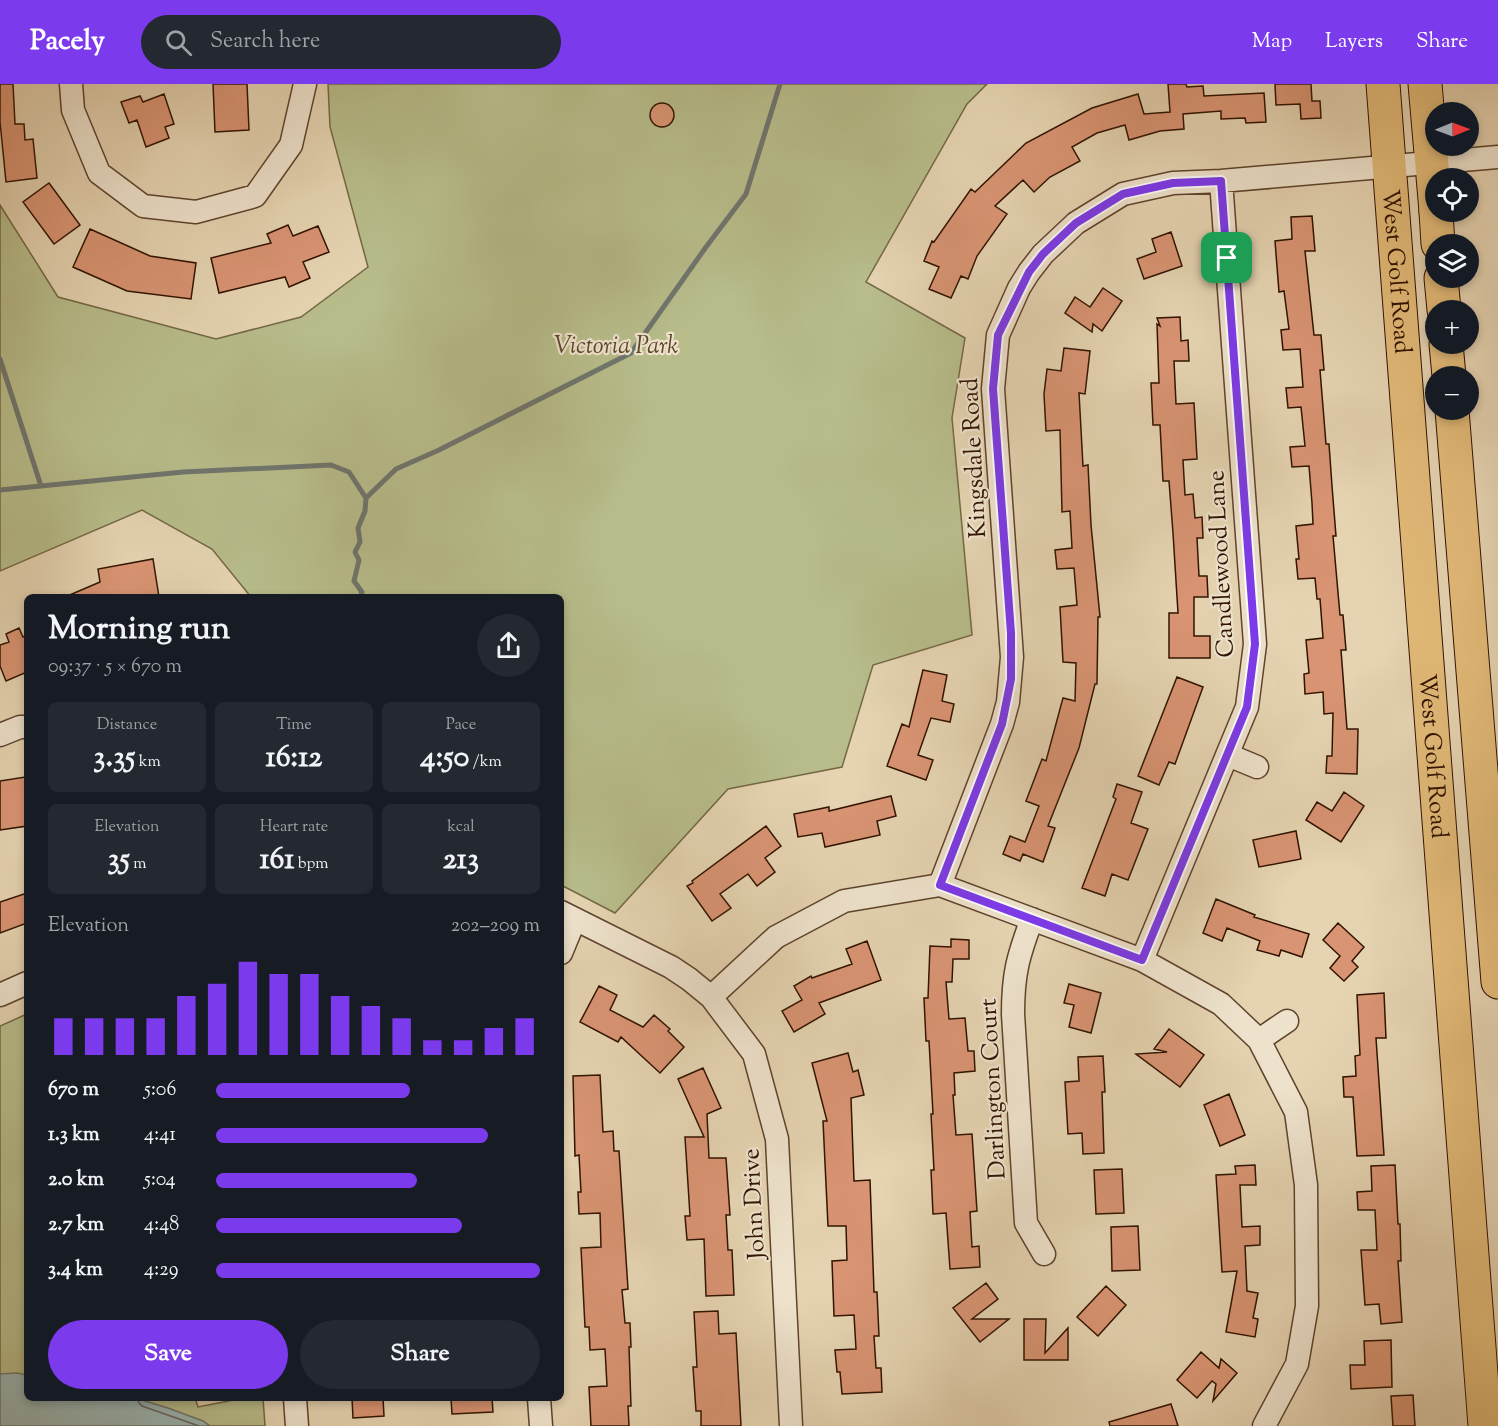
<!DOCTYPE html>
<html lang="en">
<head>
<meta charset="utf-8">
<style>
	:root { --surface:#171b24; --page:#242831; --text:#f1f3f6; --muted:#9ea1a6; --accent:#7c3aed }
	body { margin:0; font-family:"Sorts Mill Goudy",serif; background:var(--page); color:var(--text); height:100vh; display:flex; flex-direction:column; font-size:22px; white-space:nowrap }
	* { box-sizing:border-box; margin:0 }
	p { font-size:20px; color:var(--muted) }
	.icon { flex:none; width:33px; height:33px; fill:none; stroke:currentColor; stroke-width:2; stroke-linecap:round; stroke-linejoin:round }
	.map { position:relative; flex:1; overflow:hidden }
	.details { position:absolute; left:24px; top:510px; width:540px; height:807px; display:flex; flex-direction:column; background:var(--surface); border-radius:9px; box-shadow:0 3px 9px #0003 }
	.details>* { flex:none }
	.needle { width:39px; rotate:89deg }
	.tools { position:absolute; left:1425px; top:18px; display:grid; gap:12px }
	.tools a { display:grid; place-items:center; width:54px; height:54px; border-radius:50%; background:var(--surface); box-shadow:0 3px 9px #0003; font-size:30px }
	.pin { position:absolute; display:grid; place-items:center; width:51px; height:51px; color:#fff; margin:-26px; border-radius:12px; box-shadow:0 3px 9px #0006 }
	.round { display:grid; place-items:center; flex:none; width:63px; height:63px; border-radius:32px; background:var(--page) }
	.overview { display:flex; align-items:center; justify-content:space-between; height:102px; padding:0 24px }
	h1 { font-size:33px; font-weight:700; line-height:45px }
	.metrics { display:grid; grid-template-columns:repeat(3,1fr); gap:9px; height:102px; padding:6px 24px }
	.metrics div { display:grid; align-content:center; border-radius:9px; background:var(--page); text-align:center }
	.metrics b { font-size:30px; font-weight:700 }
	.metrics small { font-size:16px; font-weight:400 }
	.metrics p { font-size:16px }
	.chart { height:168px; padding:12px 24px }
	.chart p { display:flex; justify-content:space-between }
	.chart svg { width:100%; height:108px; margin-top:6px; stroke:var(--accent); stroke-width:6 }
	.cta { display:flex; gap:12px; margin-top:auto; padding:12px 24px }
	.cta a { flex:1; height:69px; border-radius:36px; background:var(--accent); color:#fff; font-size:24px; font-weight:700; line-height:69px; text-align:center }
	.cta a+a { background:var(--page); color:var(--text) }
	ul { padding:0 24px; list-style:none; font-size:20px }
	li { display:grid; grid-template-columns:96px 72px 1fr; align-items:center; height:45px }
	li i { height:15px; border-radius:8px; background:var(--accent) }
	header { display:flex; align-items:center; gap:36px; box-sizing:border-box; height:84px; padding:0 30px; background:var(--accent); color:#fff }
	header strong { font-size:28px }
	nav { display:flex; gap:33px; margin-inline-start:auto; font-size:21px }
	.search { width:420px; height:54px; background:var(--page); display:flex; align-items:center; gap:15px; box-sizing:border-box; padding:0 21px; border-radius:33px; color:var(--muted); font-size:22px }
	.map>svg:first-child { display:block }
</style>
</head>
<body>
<header>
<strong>Pacely</strong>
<div class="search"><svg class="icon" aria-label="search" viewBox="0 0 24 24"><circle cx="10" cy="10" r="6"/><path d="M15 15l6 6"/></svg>Search here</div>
<nav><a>Map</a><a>Layers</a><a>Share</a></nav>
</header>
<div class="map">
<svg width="1498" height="1342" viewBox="0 0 1498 1342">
	<rect width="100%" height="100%" fill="#e5d3b1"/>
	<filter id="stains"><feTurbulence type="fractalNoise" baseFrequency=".00333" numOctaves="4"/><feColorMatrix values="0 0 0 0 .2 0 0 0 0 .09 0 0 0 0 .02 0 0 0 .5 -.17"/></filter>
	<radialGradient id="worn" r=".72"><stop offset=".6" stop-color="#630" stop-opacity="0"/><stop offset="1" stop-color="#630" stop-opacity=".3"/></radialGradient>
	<!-- green -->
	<path fill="#b7bc8a" stroke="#746845" stroke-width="1.5" d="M328 0H987L967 20 866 198 965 254 952 334 972 551 873 581 842 683 728 705 615 829 561 801V513H251L212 465 142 426 0 487V121L58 213 216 255 301 233 368 183 330 43Z
		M27 930V1314H195L198 1323 244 1314H263L265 1342H0V942Z"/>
	<!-- water -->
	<path fill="#99b6b6" stroke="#6f756d" stroke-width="1.5" d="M17 1289 27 1291V1314H135L168 1324 203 1337 210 1342H0V1290Z"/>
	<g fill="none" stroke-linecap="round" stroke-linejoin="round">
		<!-- shore -->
		<path stroke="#65645b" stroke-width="1.5" d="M138 1314 139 1319 142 1322 199 1342"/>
		<!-- stream -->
		<path stroke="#6f756d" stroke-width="5" d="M0 275 41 402
			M0 406 183 388 331 381 349 388 366 414 365 427 358 444 360 458 355 468 359 476 354 497 362 508 360 513
			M366 414 396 385 439 366 631 269 706 163 746 110 780 0"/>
	</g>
	<!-- building -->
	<path fill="#d99473" stroke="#311300" stroke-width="1.5" d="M0 0H13L15 40H24L25 56 33 55 37 94 6 98 0 38Z
		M213 0H247L249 46 215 48Z
		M1168 0H1186L1187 3 1203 2 1204 12 1264 9 1266 38 1246 39 1245 34 1221 35V27L1183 30 1184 45 1160 47 1129 56 1125 41 1097 49 1072 63 1080 77 1050 93 1034 108 1023 96 995 122 1007 130 977 172 968 195 961 192 951 214 929 205 939 183 924 177 932 157 934 158 971 105 975 108 1026 59 1092 24 1138 10 1144 30 1170 28Z
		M1275 0H1311L1312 17H1320L1321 34 1301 35 1300 20 1276 21Z
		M164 10 174 40 165 43 169 54 146 63 137 36 129 39 121 18 140 12 143 18Z
		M650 31a12 12 0 1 1 24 0a12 12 0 1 1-24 0Z
		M49 99 80 141 54 160 23 118Z
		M1312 132 1315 167H1305L1314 251H1321L1324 286H1320L1326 360H1329L1332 402 1336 452H1333L1340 531H1343L1346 566H1341L1347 645H1358L1357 690 1326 689 1327 672H1332L1333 629 1324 630 1323 608 1305 610 1304 590 1309 589 1306 556 1323 554 1320 515H1317L1315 494 1298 495 1296 475H1299L1296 442 1313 440 1312 419 1309 382 1292 383 1290 363 1305 362 1301 323 1288 324 1286 304 1303 303 1300 265 1283 266 1281 246 1289 245 1284 207 1279 208 1275 157 1292 155 1291 133Z
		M288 141 293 152 318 142 329 168 303 178 310 194 289 203 285 193 219 209 211 174 271 159 267 150Z
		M90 145 150 172 196 179 191 215 127 207 73 183Z
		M1171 148 1182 182 1144 195 1137 175 1156 168 1152 155Z
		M1103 204 1122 217 1102 247 1093 240 1092 248 1065 229 1075 213 1090 223Z
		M1180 233 1181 257 1188 256 1189 277H1174L1176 320 1194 319 1197 375 1183 376 1185 411 1193 410 1195 434 1202 433 1203 454H1197L1199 492H1207L1208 513H1194V552H1210V574H1169V529H1178L1173 449 1169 397H1163L1160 341H1153L1151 299H1159L1157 240 1160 242 1157 234Z
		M1064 264 1090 267 1085 310 1079 309 1083 382 1088 381 1091 441 1100 533H1098L1097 600H1095L1079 664 1048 742 1055 744 1043 778 1023 770 1020 777 1003 770 1010 752 1025 758 1039 722 1026 717 1042 675 1046 677 1063 614 1075 617 1076 579 1063 578 1060 523 1077 521 1074 484 1057 485 1055 466 1072 464 1070 427 1062 428 1060 346 1046 347 1044 310 1047 285 1061 287Z
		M153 475 159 513H65L100 498 98 485Z
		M19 544 23 553 27 551V588L6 597 0 582V561L9 558 6 550Z
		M923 586 947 591 942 617 954 620 950 638 931 634 918 671 933 676 926 696 887 682 902 640 909 643Z
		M1177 593 1203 603 1175 680 1169 678 1159 701 1138 692Z
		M25 693 27 742 0 746V697Z
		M1117 700 1142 708 1131 739 1148 745 1128 796 1112 790 1105 812 1082 804 1116 715 1113 713Z
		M1344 708 1364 722 1341 758 1306 736 1317 718 1332 727Z
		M891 712 896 732 877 737 880 751 825 763 822 749 798 753 794 730 829 723V727Z
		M766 742 781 762 765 774 775 788 757 802 748 790 720 810 731 824 712 837 687 802 693 799 692 797Z
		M1296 747 1301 775 1259 783 1253 756Z
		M27 809V839L0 849V818Z
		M1216 815 1255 831 1254 833 1309 850 1302 873 1281 866 1279 872 1257 866 1260 857 1227 844 1222 857 1203 849Z
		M1338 839 1364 863 1352 877 1358 883 1344 897 1330 884 1340 872 1323 856Z
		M951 855 969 856V875H953L952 898H946L949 935 965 934 968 967H974L975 987 954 989 955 1011H953L956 1051 972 1050 977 1127 970 1128 972 1163 979 1162 980 1183 950 1185 946 1129 933 1130 931 1086H934L931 1030H933L929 957H926L924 914H928L930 862 951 863Z
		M867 857 881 896 819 919 825 930 794 948 782 927 802 916 794 902 811 892 812 894 852 880 846 865Z
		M1069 900 1101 909 1091 949 1069 943 1074 921 1064 919Z
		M599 902 617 911 610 926 643 943 654 931 670 945 668 947 684 963 660 989 621 953 618 958 580 938Z
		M1384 909 1386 954H1376L1384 1071 1357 1072 1353 1013H1344L1343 993 1356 992 1355 972 1360 971 1357 911Z
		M1169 945 1204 971 1180 1003 1136 970 1167 968 1154 965Z
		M848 969 853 988 858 986 864 1011 851 1014 854 1097 870 1096 874 1208H877L879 1252H874L876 1284H881L882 1308 842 1310 840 1288H837L835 1266 856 1265 854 1231 834 1232 832 1177 847 1176 846 1142H828L823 1037H827L812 979Z
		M1103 972 1105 1008H1102L1104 1069 1083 1070 1082 1049 1068 1050 1065 998 1079 997 1078 973Z
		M703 984 721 1024 707 1030 709 1074H726L730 1131H726L728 1166H732L734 1211 706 1212 704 1155 687 1156 685 1132H690L685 1053H704L678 995Z
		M600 991 603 1048 613 1047 614 1067H619L628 1205 622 1206 625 1239H630L631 1263H629L631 1322H628L629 1342H591L589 1303 607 1302 605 1265 590 1266 589 1243H585L581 1164 601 1163 600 1129 579 1130 578 1108H581L579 1071 575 1072 573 992Z
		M1229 1010 1245 1051 1220 1062 1204 1021Z
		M1255 1081 1256 1101H1240L1242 1143 1260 1142V1161L1245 1162 1247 1207 1258 1209 1253 1234 1258 1235 1255 1253 1226 1248 1237 1187 1222 1188 1216 1091 1236 1090 1235 1082Z
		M1395 1081 1398 1140H1400L1401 1177H1398L1402 1238 1381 1240 1379 1220 1365 1221 1361 1166H1377L1375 1126H1358L1357 1108 1372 1107 1371 1082Z
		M1122 1085 1124 1129 1096 1130 1094 1086Z
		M1138 1142 1140 1186 1112 1187 1111 1143Z
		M986 1199 998 1215 972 1235H1009L980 1258 953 1224Z
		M1106 1202 1126 1221 1098 1252 1077 1233Z
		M718 1227 719 1250 736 1249 741 1342H701V1327H696L693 1283H697L694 1228Z
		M1024 1235H1046L1045 1269 1068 1244V1276H1024Z
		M1391 1256 1392 1303 1351 1305 1350 1281H1365L1364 1257Z
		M1201 1268 1219 1284 1221 1275 1237 1289 1213 1317 1216 1300 1212 1297 1197 1314 1177 1296Z
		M1413 1311 1415 1342H1393L1391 1312Z
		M352 1314H383L384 1332 353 1334Z
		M451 1314H492L493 1328 452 1330Z
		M1171 1320 1178 1342H1110L1109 1338Z"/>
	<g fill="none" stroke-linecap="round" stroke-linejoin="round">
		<!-- street casing -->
		<g stroke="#5e432c" stroke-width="25">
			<path id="street" d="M71 0 73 26 99 89 143 122 196 128 255 112 291 61 305 0
				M0 651 20 643H27
				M1228 671 1257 683
				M940 801 1002 640 1008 618 1012 573 993 305 998 251 1019 204 1029 188 1043 170 1076 139 1123 110 1173 99 1221 97 1498 73
				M561 828 671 883 689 895 711 913 754 970 777 1055 791 1342
				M1032 835C1018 872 1013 890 1013 930L1026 1139 1044 1170
				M561 869 575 835
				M1142 876 1247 623 1255 560 1221 97
				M0 911 27 899
				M711 913 776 853 844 817 940 801 1142 876 1221 920 1259 956 1296 1028 1306 1101 1307 1222 1297 1280 1264 1342
				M1259 956 1287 937
				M295 1314 297 1342
				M539 1314 541 1342"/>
		</g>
		<!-- primary casing -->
		<g stroke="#311300" stroke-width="35">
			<g id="primary">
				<path id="s1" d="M1383 0 1485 1342"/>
				<path d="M1425 0 1436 127"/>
				<path d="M1436 128 1438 160"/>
				<path d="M1441 194 1444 226"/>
				<path d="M1446 260 1449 292"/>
				<path d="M1452 326 1498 898"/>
			</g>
		</g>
		<!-- street -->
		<use href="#street" stroke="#eee2cc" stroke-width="22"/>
		<!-- primary -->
		<use href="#primary" stroke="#e2ba78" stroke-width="33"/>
	</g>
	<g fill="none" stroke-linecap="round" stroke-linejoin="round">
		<!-- route casing -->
		<g stroke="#fff" stroke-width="12">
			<path id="route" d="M1221 97 1255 560 1247 623 1142 876 940 801 1002 640 1011 595V549L993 305 998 251 1029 188 1043 170 1076 139 1123 110 1173 99Z"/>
		</g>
		<!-- route -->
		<use href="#route" stroke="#7c3aed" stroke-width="8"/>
	</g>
	<g text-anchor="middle" stroke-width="4.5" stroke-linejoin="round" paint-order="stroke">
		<!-- street labels -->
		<g font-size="24" fill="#311300" stroke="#eee2cc">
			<text dy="8" stroke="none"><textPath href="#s1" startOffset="188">West Golf Road</textPath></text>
			<text transform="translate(973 374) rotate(-93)" y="8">Kingsdale Road</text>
			<text transform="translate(1220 480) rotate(-93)" y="8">Candlewood Lane</text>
			<text dy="8" stroke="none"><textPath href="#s1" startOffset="674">West Golf Road</textPath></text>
			<text transform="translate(992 1005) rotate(-93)" y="8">Darlington Court</text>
			<text transform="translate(753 1120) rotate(-93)" y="8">John Drive</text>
		</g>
		<!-- park labels -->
		<g font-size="24" font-style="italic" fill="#594629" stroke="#eee2cc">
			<text x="616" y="269">Victoria Park</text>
		</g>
	</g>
	<rect width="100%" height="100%" filter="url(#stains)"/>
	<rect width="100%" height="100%" fill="url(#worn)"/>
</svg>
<div class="tools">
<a><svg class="needle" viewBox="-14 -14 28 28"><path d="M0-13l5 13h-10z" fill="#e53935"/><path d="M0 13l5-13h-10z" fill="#9ea1a6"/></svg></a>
<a><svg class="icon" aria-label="locate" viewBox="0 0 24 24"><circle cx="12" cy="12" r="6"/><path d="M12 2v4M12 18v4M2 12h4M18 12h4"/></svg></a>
<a><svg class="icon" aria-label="layers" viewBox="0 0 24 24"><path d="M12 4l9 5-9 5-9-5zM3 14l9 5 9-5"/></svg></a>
<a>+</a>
<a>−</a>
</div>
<div class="pin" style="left:1227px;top:174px;background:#1e9e55"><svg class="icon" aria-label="arrive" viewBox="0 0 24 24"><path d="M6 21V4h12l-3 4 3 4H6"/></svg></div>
<section class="details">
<div class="overview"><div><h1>Morning run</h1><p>09:37 · 5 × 670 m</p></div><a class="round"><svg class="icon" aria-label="share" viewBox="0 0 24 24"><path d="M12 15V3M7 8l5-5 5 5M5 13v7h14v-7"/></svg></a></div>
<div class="metrics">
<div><p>Distance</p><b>3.35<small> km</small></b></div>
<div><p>Time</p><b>16:12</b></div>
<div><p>Pace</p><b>4:50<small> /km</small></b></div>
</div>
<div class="metrics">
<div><p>Elevation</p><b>35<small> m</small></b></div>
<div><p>Heart rate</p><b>161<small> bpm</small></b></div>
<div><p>kcal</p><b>213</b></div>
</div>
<div class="chart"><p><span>Elevation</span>202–209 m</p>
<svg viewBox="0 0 160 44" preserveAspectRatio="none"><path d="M5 44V29M15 44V29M25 44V29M35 44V29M45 44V20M55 44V15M65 44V6M75 44V11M85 44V11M95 44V20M105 44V24M115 44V29M125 44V38M135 44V38M145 44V33M155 44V29"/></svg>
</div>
<ul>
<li><b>670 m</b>5:06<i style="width:60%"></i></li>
<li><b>1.3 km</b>4:41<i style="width:84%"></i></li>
<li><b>2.0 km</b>5:04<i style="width:62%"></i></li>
<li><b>2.7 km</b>4:48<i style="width:76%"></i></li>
<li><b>3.4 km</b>4:29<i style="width:100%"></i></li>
</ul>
<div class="cta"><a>Save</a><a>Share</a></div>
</section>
</div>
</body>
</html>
